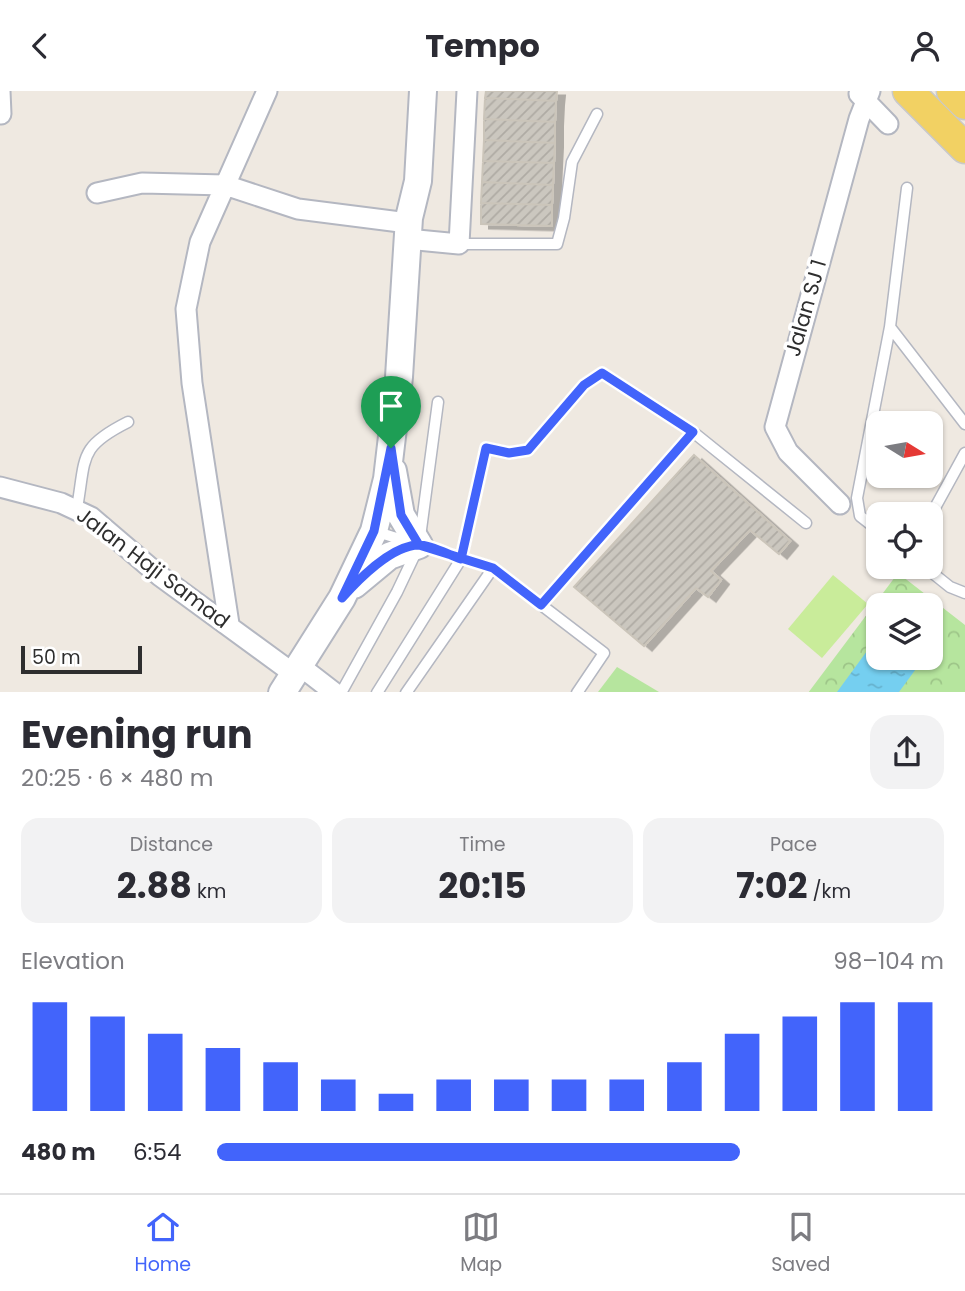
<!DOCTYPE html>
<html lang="en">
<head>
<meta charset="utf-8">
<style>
	:root { --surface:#fff; --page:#f2f2f3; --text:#2b2b33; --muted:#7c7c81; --line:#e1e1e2; --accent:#4264fb }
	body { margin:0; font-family:Poppins,sans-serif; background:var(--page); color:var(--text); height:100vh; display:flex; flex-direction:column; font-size:26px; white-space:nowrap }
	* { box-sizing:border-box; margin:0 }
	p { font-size:23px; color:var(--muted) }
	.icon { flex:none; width:38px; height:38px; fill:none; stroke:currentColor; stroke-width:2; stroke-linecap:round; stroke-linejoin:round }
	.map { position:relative; height:601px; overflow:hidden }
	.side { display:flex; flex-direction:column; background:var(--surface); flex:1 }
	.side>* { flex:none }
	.needle { width:46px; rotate:101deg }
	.tools { position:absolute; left:866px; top:320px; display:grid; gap:14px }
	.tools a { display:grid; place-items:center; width:77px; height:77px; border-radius:14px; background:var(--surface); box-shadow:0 2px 5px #0004; font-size:35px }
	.scale { position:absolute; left:21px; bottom:18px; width:121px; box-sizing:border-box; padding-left:7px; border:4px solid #2e2e2e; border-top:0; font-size:19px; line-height:24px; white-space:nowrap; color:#2e2e2e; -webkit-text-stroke:5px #fff; paint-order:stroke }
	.pin { position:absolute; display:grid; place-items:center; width:60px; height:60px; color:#fff; margin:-72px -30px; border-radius:50% 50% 50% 0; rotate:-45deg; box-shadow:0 0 7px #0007 }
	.pin .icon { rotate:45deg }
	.round { display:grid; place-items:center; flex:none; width:74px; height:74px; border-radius:21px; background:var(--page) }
	.summary { display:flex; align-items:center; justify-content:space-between; height:119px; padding:0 21px }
	h1 { font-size:38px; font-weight:700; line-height:52px }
	.figures { display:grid; grid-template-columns:repeat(3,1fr); gap:10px; height:119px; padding:7px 21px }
	.figures div { display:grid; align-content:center; border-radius:18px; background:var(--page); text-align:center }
	.figures b { font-size:35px; font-weight:700 }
	.figures small { font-size:19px; font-weight:400 }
	.figures p { font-size:19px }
	.chart { height:196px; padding:14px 21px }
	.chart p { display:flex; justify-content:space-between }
	.chart svg { width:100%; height:126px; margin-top:7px; stroke:var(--accent); stroke-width:6 }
	ul { padding:0 21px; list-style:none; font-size:23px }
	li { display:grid; grid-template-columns:112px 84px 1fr; align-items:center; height:52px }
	li i { height:18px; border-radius:9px; background:var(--accent) }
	header { display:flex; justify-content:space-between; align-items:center; height:91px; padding:0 21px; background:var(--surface); font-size:32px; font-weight:700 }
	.menu { display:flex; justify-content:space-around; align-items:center; height:98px; border-top:2px solid var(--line); background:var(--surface); font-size:19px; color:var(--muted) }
	.menu a { display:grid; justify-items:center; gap:4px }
	.menu .selected { color:var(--accent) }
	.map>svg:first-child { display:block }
</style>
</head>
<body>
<header><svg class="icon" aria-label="back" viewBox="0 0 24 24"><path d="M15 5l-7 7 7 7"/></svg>Tempo<svg class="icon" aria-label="person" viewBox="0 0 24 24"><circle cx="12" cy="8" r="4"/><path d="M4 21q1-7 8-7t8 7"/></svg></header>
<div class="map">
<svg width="965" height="602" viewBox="0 0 965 602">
	<defs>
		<pattern id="forest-crowns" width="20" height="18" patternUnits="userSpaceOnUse" patternTransform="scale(1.75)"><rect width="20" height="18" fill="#b6e59e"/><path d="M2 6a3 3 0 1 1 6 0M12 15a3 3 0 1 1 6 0" fill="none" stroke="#9dc588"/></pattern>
		<pattern id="water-ripples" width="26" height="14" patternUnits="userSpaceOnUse" patternTransform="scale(1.75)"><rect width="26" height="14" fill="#75cff0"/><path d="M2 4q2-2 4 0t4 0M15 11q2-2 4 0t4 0" fill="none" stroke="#66b2ce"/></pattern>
		<pattern id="building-hatch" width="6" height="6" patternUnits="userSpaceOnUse" patternTransform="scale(1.75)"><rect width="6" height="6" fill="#cbc7bf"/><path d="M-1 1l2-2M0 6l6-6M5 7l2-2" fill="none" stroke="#afaba4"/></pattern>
		<filter id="shadow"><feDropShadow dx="8" dy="4.5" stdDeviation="0" flood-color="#0004"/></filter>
	</defs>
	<rect width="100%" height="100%" fill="#efe9e1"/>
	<!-- grass -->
	<path fill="#b6e59e" d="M617 576 659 601H598Z"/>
	<!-- forest -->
	<path fill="url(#forest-crowns)" fill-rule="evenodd" d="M898 482 965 534V601L808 602ZM878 514H931V567H878Z"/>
	<!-- pitch -->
	<path fill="#c9ec9a" d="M833 484 868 513 822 567 788 538Z"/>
	<!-- water -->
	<path fill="url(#water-ripples)" d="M878 545V567H924L899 601H837Z"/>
	<!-- building -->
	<path fill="url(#building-hatch)" stroke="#cbc5ba" stroke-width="2" filter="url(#shadow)" d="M486 0H557L556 10 485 7Z
		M485 7 556 10 555 31 484 28Z
		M484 28 555 31V52L484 49Z
		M484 49 555 52 554 72 483 70Z
		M483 70 554 72 553 94 482 91Z
		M482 91 553 94 552 114 481 112Z
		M481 112 552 114V135L481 133Z
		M694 364 790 450 779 463 750 439 711 480 721 489 708 506 696 497 644 555 574 496Z"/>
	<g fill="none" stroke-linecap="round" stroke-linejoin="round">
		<!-- lane casing -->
		<g stroke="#b4b7c1" stroke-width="13">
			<path id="lane" d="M459 153H557L564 127 572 71 597 23
				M890 236 965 333
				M77 417C86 366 78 356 128 331
				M931 424 965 362
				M878 439 860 425 857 407 890 236 907 97
				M374 440 493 477 604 562 577 602
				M420 446 438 311
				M925 476 950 496 965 502
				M541 514 693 341
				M341 602 397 501 416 461
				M377 602 461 468 486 357 509 362 528 359 584 294 602 282 693 341 806 432
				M406 602 493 477"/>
		</g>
		<!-- street casing -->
		<g stroke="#b4b7c1" stroke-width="23">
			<path id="street" d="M0 0 1 23
				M859 3 888 33
				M97 102 142 92 225 94 298 118 408 132
				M407 148 459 153 467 0
				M0 396 61 412 91 426 160 485 294 583
				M840 413 788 361 775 336 859 28 870 0
				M229 533 192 292 186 218 200 151 267 0
				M300 575 335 602"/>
		</g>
		<!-- secondary casing -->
		<g stroke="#b4b7c1" stroke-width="30">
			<path id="secondary" d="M354 494 389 465 419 454 401 424 393 380
				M282 602 342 507 374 440 387 388 399 286 409 127 418 90 423 0"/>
		</g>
		<!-- primary casing -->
		<g stroke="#c9c9c9" stroke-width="33">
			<path id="primary" d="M908 0 965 57
				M952 0 965 13"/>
		</g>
		<!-- lane -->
		<use href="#lane" stroke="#fff" stroke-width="10"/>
		<!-- street -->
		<use href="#street" stroke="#fff" stroke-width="19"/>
		<!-- secondary -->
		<use href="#secondary" stroke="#fff" stroke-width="26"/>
		<!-- primary -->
		<use href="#primary" stroke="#f2d163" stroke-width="30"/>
	</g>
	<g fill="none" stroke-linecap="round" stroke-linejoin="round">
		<!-- route casing -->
		<g stroke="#fff" stroke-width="14">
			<path id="route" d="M391 357 374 440 342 507C358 489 392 454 419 454 431 454 449 464 461 468L486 357 509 362 528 359 584 294 602 282 693 341 541 514 493 477 419 454 401 424 391 357"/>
		</g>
		<!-- route -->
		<use href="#route" stroke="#4264fb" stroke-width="9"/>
	</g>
	<g text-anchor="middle" stroke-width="7" stroke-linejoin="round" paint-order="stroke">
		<!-- street labels -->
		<g font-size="21" fill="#2e2e2e" stroke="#fff">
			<text transform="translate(806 217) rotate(-74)" y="7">Jalan SJ 1</text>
			<text transform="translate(153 477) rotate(37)" y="7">Jalan Haji Samad</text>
		</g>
	</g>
</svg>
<div class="tools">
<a><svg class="needle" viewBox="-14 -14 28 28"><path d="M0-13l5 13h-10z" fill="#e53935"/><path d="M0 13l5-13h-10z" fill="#7c7c81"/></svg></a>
<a><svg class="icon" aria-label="locate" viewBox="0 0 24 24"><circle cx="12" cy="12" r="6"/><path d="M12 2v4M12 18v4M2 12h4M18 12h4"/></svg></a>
<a><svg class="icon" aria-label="layers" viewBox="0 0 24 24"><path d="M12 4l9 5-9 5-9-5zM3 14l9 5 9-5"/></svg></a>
</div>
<div class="scale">50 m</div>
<div class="pin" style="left:391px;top:357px;background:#1e9e55"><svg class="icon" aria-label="arrive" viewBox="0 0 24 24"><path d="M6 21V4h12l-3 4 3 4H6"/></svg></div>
</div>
<section class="side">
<div class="summary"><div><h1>Evening run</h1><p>20:25 · 6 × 480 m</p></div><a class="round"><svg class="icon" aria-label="share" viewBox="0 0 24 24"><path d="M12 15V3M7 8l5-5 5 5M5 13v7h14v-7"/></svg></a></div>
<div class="figures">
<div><p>Distance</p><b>2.88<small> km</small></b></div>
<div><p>Time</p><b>20:15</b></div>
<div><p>Pace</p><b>7:02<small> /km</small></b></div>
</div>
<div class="chart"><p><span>Elevation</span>98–104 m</p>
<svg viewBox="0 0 160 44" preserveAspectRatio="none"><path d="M5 44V6M15 44V11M25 44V17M35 44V22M45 44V27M55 44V33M65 44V38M75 44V33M85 44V33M95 44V33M105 44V33M115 44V27M125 44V17M135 44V11M145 44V6M155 44V6"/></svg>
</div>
<ul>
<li><b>480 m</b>6:54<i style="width:72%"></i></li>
</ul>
</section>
<nav class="menu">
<a class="selected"><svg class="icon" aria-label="home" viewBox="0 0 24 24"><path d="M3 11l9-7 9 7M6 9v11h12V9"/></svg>Home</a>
<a><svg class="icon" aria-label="map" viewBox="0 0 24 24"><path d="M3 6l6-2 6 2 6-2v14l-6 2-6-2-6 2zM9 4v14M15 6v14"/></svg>Map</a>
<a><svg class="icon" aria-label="saved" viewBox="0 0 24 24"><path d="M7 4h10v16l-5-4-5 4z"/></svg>Saved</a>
</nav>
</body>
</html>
